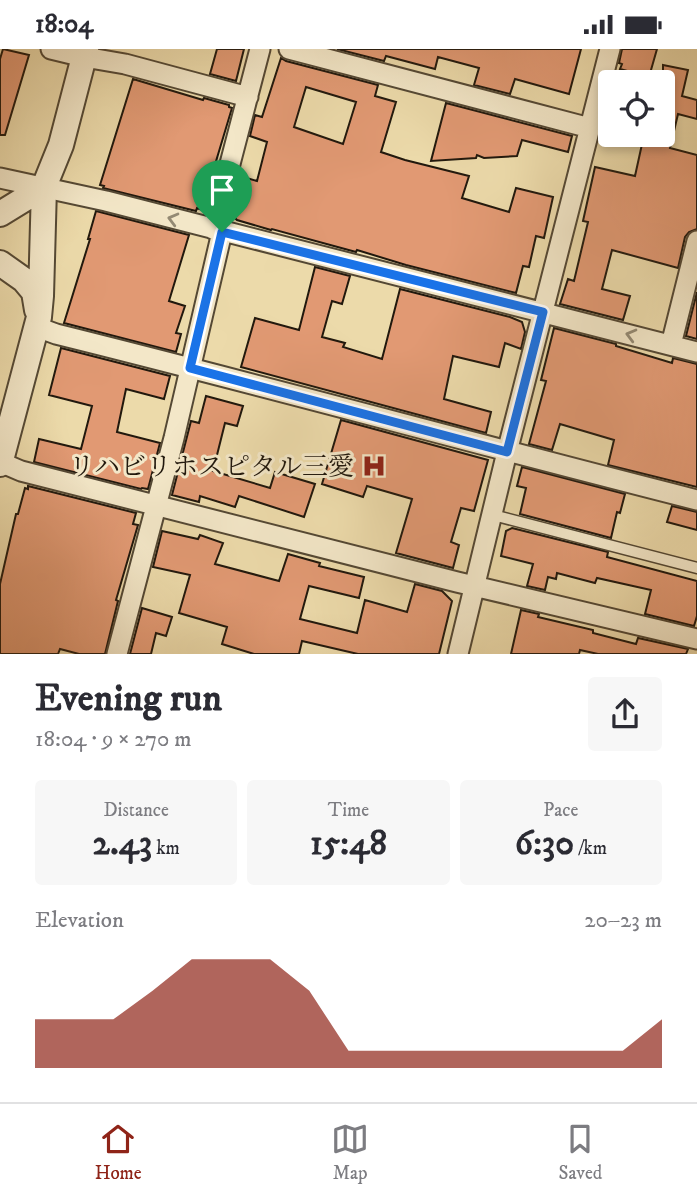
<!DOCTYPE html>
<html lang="en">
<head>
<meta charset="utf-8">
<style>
	:root { --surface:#fff; --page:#f7f7f7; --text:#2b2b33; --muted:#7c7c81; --line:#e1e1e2; --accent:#8f2418 }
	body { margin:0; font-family:"IM FELL DW Pica","Noto Serif JP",serif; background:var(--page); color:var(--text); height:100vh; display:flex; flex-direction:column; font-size:26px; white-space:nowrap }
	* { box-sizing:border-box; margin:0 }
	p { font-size:23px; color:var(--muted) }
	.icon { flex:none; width:38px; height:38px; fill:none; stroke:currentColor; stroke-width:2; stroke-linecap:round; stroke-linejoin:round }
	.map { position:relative; height:605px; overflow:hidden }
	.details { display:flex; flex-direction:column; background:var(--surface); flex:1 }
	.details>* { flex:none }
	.tools { position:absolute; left:598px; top:21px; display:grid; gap:14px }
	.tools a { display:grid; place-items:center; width:77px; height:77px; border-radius:7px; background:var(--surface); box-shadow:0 4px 10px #0003; font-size:35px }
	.pin { position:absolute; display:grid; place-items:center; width:60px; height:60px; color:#fff; margin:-72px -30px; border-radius:50% 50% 50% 0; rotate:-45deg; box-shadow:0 0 7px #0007 }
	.pin .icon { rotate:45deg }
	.round { display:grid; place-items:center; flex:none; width:74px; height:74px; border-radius:7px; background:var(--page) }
	.summary { display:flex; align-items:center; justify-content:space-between; height:119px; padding:0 35px }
	h1 { font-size:38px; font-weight:700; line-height:52px }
	.figures { display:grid; grid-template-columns:repeat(3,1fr); gap:10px; height:119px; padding:7px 35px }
	.figures div { display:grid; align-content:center; border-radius:7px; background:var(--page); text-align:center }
	.figures b { font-size:35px; font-weight:700 }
	.figures small { font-size:19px; font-weight:400 }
	.figures p { font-size:19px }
	.chart { height:196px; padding:14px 35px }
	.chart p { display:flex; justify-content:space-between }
	.chart svg { width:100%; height:126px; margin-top:7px; fill:var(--accent); opacity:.7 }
	.status { display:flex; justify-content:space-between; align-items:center; height:49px; padding:0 35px; background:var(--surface); direction:ltr }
	.status svg { height:19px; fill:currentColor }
	.dock { display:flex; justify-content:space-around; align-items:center; height:98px; border-top:2px solid var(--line); background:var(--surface); font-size:19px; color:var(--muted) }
	.dock a { display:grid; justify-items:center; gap:4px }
	.dock .current { color:var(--accent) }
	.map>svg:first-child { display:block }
</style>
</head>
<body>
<div class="status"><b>18:04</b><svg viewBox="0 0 49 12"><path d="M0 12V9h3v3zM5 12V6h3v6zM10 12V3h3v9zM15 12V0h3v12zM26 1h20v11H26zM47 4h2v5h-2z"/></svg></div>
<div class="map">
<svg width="697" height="605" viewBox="0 0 697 605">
	<rect width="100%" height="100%" fill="#ecdaaa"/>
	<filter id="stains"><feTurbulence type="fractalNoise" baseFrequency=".00286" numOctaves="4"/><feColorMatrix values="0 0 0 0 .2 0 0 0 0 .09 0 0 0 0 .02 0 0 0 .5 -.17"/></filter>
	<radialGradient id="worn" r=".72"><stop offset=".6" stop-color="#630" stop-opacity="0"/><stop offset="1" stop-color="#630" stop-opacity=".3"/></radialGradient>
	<!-- building -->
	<path fill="#e19973" stroke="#21180d" stroke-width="2" fill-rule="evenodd" d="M3 0 29 6 5 86H0V10Z
		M217 0H244L236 32 210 25Z
		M337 0H581L569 45 515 30 510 45 474 36 479 19 438 8 435 20 386 7 384 12Z
		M622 0H657L649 28 620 20 622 15 619 14Z
		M281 9 286 12 378 36 375 47 396 53 381 103 405 111 469 127 462 149 509 163 516 139 553 148 544 189 536 187 529 218 523 217 516 244 406 216 357 201 356 203 272 180 271 181 237 171 230 164 240 127 257 132 267 93 250 87 255 66 262 68ZM306 38 356 53 343 95 294 78Z
		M663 16 688 21 682 47 697 51V70L678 65 670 99 697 106V180L689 183 685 188 678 219 612 201 602 240 630 247 623 271 560 255 568 230 574 232 588 173 583 172 595 118 635 127 644 86H663Z
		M133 30 203 51 204 49 229 56V58L232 59 214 119 216 120 210 144 208 142 202 161 197 159 196 162 103 139 104 137 100 136Z
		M446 54 572 87 568 103 522 91 517 107 484 109 477 106 476 109 431 112Z
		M96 162 189 186 169 252 185 257 176 284 181 285 176 303 64 274 90 190H88Z
		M315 218 350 227 342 255 332 252 322 288 345 294 343 298 382 310 400 240 510 268 522 273 525 283 521 300 505 294 499 318 453 307 444 350 491 363 486 384 241 318 255 269 299 281Z
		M697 243V290L686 287Z
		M554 279 616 295V297L672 314 673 309 697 315V438L608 416 614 391 560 375 552 401 529 395 546 332 541 331Z
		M61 299 170 327 164 350 126 340 117 383 160 394 148 440 142 439 141 440 34 413 39 390 81 400 92 357 49 346Z
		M206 347 243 357 237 377 225 374 213 422 270 439 275 423 315 435 304 468 239 447 235 458 200 447 199 453 172 446 191 372 199 374Z
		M341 371 488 411 474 462 461 459 451 493 459 496 453 519 396 504 412 450 367 437 363 448 322 435Z
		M522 418 625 445 620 464 617 463 611 489 520 465 526 439 517 437Z
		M28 437 136 464 133 475 138 476 116 551 118 552 105 605H79L60 600 58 605H0V535L16 465H18L25 439 28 440Z
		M672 457 697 463V481L667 473Z
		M512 479 608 503 607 508 697 532V567L694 577 645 565 651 541 597 529 595 534 557 524 556 530 548 528 545 541 527 537 533 515 501 507 506 482Z
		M162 482 198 490 200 486 223 494 215 515 279 532 288 505 320 514 319 517 364 528 359 549 309 537 300 570 357 584 365 551 407 563 415 535 442 542 452 552 439 605H358L302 592 299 605H254L222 595 227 578 179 564 190 526 153 518Z
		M142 559 172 568 166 587 156 584 151 605H130Z
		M521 561 539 565 538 568 593 581V584L636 595 638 589 688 600 686 605H598L580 601 579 605H511Z"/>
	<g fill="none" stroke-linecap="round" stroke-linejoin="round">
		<!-- service casing -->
		<g stroke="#544834" stroke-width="13">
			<path id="service" d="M493 466 697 519"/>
		</g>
		<!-- minor casing -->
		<g stroke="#544834" stroke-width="23">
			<path id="minor" d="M51 0 84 8 125 15 248 48
				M289 0 590 79
				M0 129 106 152 697 303
				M213 180 260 0
				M37 278 56 285C270 338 483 397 697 451
				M671 296 697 192
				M0 413 21 422 457 533 697 590
				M117 605 174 389 222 183
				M458 605 507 403 610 0"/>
		</g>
		<!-- tertiary casing -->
		<g stroke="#544834" stroke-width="28">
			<path id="tertiary" d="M0 165 44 138
				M0 214 24 231 34 243 37 261
				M0 415 39 268 41 247 44 138 61 96 86 0"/>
		</g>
		<!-- service -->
		<use href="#service" stroke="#f3e7c8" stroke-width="10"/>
		<!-- minor -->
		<use href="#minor" stroke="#f3e7c8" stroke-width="19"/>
		<!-- tertiary -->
		<use href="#tertiary" stroke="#f3e7c8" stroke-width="24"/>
	</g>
	<!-- one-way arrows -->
	<defs><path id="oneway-chevron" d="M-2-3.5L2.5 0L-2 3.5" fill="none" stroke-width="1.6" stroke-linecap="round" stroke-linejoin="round" transform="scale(1.75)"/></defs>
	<g stroke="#948a74">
		<use href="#oneway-chevron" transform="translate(173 170) rotate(-165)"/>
		<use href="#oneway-chevron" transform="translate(631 286) rotate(-165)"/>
	</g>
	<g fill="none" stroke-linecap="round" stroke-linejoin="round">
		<!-- route casing -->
		<g stroke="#fff" stroke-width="14">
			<path id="route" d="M222 183 543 263 507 403 190 319Z"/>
		</g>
		<!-- route -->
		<use href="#route" stroke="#1a73e8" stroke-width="9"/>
	</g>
	<!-- icons -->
	<defs>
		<g id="hospital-bare" transform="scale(1.89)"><path d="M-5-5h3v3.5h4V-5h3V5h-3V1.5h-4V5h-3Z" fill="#8f2418" stroke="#f3e7c8" stroke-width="2.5" paint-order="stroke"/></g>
	</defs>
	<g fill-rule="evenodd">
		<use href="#hospital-bare" x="374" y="417"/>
	</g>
	<g text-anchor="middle" stroke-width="6" stroke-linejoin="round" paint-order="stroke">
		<!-- poi labels -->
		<g font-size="26" fill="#21180d" stroke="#f3e7c8" text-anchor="end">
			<text x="354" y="426">リハビリホスピタル三愛</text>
		</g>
	</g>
	<rect width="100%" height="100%" filter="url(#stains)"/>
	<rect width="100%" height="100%" fill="url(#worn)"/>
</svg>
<div class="tools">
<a><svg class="icon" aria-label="locate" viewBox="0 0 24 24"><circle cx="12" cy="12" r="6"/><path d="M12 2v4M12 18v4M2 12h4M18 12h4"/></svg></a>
</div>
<div class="pin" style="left:222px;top:183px;background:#1e9e55"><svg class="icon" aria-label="arrive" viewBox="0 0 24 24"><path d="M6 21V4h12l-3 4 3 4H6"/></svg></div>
</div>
<section class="details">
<div class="summary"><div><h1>Evening run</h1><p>18:04 · 9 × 270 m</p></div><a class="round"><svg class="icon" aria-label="share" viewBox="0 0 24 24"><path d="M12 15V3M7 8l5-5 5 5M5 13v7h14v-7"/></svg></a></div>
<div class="figures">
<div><p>Distance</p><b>2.43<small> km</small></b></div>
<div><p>Time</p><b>15:48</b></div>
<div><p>Pace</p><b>6:30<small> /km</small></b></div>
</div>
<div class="chart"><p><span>Elevation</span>20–23 m</p>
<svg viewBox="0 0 160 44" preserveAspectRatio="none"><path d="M0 44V27L10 27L20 27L30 17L40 6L50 6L60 6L70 17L80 38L90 38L100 38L110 38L120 38L130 38L140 38L150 38L160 27V44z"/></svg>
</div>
</section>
<nav class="dock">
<a class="current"><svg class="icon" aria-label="home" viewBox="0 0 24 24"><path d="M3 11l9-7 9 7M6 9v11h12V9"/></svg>Home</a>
<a><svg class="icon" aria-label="map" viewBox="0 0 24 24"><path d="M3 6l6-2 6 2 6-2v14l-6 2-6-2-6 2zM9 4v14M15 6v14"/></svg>Map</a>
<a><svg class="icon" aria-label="saved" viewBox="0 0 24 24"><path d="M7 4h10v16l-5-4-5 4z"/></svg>Saved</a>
</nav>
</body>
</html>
